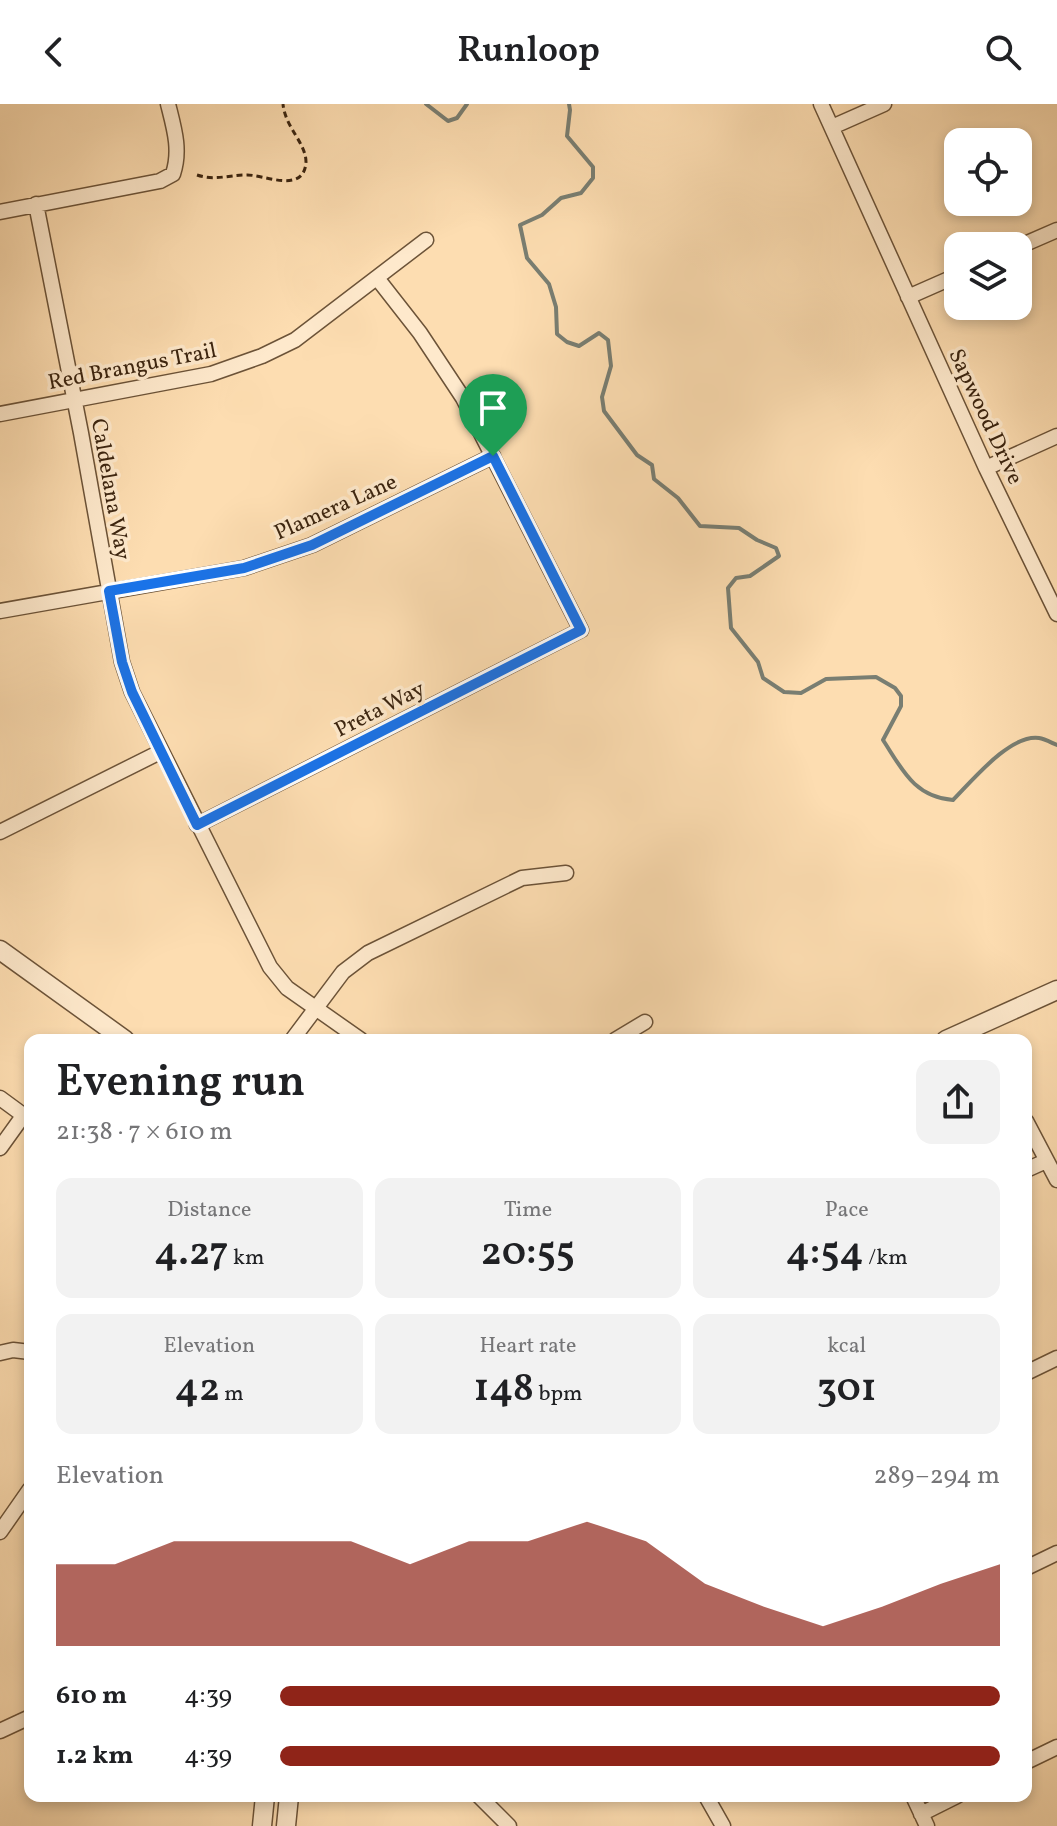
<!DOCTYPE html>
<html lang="en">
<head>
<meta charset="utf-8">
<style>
	:root { --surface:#fff; --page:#f2f2f2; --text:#202124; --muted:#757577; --accent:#8f2418 }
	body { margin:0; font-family:Vollkorn,serif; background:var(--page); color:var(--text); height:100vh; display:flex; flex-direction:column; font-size:30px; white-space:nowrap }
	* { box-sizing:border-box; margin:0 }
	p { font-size:26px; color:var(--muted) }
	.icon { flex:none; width:44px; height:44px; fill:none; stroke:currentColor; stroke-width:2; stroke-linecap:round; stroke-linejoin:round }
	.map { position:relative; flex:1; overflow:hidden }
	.sheet { position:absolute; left:24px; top:930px; width:1008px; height:768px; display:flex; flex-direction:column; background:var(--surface); border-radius:16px; box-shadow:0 4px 12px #0003 }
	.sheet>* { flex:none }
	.tools { position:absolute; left:944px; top:24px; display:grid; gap:16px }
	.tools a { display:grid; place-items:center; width:88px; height:88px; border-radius:16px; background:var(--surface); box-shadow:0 4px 12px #0003; font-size:40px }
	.pin { position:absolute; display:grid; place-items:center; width:68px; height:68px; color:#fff; margin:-82px -34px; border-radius:50% 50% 50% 0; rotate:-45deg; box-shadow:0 0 8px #0007 }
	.pin .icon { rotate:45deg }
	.round { display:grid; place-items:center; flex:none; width:84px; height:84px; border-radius:16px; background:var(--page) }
	.summary { display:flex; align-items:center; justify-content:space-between; height:136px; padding:0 32px }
	h1 { font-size:44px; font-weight:600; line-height:60px }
	.figures { display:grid; grid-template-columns:repeat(3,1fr); gap:12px; height:136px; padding:8px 32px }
	.figures div { display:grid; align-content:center; border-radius:16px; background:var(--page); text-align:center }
	.figures b { font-size:40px; font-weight:600 }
	.figures small { font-size:22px; font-weight:400 }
	.figures p { font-size:22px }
	.chart { height:224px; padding:16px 32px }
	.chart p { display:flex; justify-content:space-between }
	.chart svg { width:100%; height:144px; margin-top:8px; fill:var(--accent); opacity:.7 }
	ul { padding:0 32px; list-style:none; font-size:26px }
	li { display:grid; grid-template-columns:128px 96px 1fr; align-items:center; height:60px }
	li i { height:20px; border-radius:10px; background:var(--accent) }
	header { display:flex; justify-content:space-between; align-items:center; height:104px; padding:0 32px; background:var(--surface); font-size:36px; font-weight:600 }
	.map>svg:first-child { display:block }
</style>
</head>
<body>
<header><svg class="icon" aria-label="back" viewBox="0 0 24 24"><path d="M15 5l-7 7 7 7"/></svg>Runloop<svg class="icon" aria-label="search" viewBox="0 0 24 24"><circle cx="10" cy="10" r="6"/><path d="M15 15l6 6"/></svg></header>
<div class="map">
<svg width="1057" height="1722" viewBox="0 0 1057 1722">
	<rect width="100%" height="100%" fill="#fdddb1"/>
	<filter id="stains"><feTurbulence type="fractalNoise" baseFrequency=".0025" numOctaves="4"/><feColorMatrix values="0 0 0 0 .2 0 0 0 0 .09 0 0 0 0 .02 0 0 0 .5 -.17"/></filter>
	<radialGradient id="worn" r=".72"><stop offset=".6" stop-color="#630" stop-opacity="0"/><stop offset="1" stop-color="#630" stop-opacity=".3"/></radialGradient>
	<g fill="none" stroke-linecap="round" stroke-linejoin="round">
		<!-- stream -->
		<path stroke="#797e72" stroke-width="4" d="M426 0 448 17 457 14 467 0
			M569 0 570 6 567 32 593 63V74L581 89 561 94 542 111 520 121 527 154 549 180 556 203 557 230 567 238 579 242 599 229 608 236 611 262 602 293 604 307 637 351 652 361 654 375 678 394 700 422 739 424 757 436 776 444 779 452 750 472 736 474 728 484 731 524 758 558 763 574 784 588 801 589 826 575 876 573 895 584 901 592V602L883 636C902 665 914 693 953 696 972 677 1010 630 1039 634 1045 635 1052 639 1057 641"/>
		<!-- minor casing -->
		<g stroke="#6c5338" stroke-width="17">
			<path id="minor" d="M821 0 986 364 1057 510
				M832 23 884 0
				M36 100 81 329 122 558 132 588 270 863 287 884 361 936
				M0 108 160 77 173 70C181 46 174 24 168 0
				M1018 143 1057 126
				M908 193 958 171
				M0 310 211 270 262 252 295 236 426 136
				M986 364 1057 332
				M0 507 244 464 312 441 493 352
				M197 721 581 526 463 294 420 229 377 174
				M0 728 160 648
				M292 936 343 868 368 849 522 774 566 769
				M615 936 645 918
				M0 994 30 1016
				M1026 1017 1057 1076
				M0 1044 23 1012
				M1026 1066 1046 1057
				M0 1249 13 1246 30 1248
				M1026 1269 1057 1254
				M0 1428 30 1385
				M1026 1464 1057 1449
				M0 1627 30 1613
				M1026 1658 1057 1643
				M479 1692 509 1722
				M706 1692 723 1722
				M913 1692 927 1722
				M921 1710 957 1692"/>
		</g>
		<!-- tertiary casing -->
		<g stroke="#6c5338" stroke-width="21">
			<path id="tertiary" d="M0 846 125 936
				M946 936 1057 886
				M262 1722 265 1692
				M286 1722 289 1692"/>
		</g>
		<!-- path -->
		<path stroke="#3c2510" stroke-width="3" stroke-dasharray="6 4" stroke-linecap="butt" d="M197 71C215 77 228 71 246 71 263 70 304 91 306 58 306 39 285 23 283 0"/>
		<!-- minor -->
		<use href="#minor" stroke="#fee9cc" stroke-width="14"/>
		<!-- tertiary -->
		<use href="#tertiary" stroke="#fee9cc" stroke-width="18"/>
	</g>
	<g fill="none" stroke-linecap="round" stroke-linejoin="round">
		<!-- route casing -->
		<g stroke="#fff" stroke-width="16">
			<path id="route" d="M493 352 581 526 197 721 132 588 122 558 109 487 244 464 312 441Z"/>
		</g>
		<!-- route -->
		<use href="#route" stroke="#1a73e8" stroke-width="10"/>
	</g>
	<g text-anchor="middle" stroke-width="7" stroke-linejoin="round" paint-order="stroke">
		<!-- street labels -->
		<g font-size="22" fill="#3c2510" stroke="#fee9cc">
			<text transform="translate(132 261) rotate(-11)" y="8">Red Brangus Trail</text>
			<text transform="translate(987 312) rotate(65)" y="8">Sapwood Drive</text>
			<text transform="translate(112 385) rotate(80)" y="8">Caldelana Way</text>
			<text transform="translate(335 402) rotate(-24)" y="8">Plamera Lane</text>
			<text transform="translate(379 604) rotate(-27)" y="8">Preta Way</text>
		</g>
	</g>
	<rect width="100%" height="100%" filter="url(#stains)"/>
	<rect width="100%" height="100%" fill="url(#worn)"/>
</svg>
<div class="tools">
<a><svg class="icon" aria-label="locate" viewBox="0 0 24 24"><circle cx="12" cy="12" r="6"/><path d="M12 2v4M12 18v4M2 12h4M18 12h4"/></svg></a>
<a><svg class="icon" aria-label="layers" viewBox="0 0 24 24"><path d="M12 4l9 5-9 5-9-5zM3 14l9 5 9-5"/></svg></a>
</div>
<div class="pin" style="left:493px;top:352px;background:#1e9e55"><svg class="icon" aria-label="arrive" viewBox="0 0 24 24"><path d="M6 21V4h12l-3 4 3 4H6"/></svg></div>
<section class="sheet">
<div class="summary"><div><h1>Evening run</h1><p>21:38 · 7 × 610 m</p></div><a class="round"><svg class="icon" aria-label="share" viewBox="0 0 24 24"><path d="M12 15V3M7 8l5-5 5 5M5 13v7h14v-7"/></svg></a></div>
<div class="figures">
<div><p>Distance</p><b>4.27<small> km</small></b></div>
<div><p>Time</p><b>20:55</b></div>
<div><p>Pace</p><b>4:54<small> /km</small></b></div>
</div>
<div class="figures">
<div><p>Elevation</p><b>42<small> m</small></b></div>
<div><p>Heart rate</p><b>148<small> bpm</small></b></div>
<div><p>kcal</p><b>301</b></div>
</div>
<div class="chart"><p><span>Elevation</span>289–294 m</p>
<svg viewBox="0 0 160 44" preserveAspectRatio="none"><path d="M0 44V19L10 19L20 12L30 12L40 12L50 12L60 19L70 12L80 12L90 6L100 12L110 25L120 32L130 38L140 32L150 25L160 19V44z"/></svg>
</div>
<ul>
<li><b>610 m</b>4:39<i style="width:100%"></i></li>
<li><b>1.2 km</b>4:39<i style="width:100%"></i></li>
</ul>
</section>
</div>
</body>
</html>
